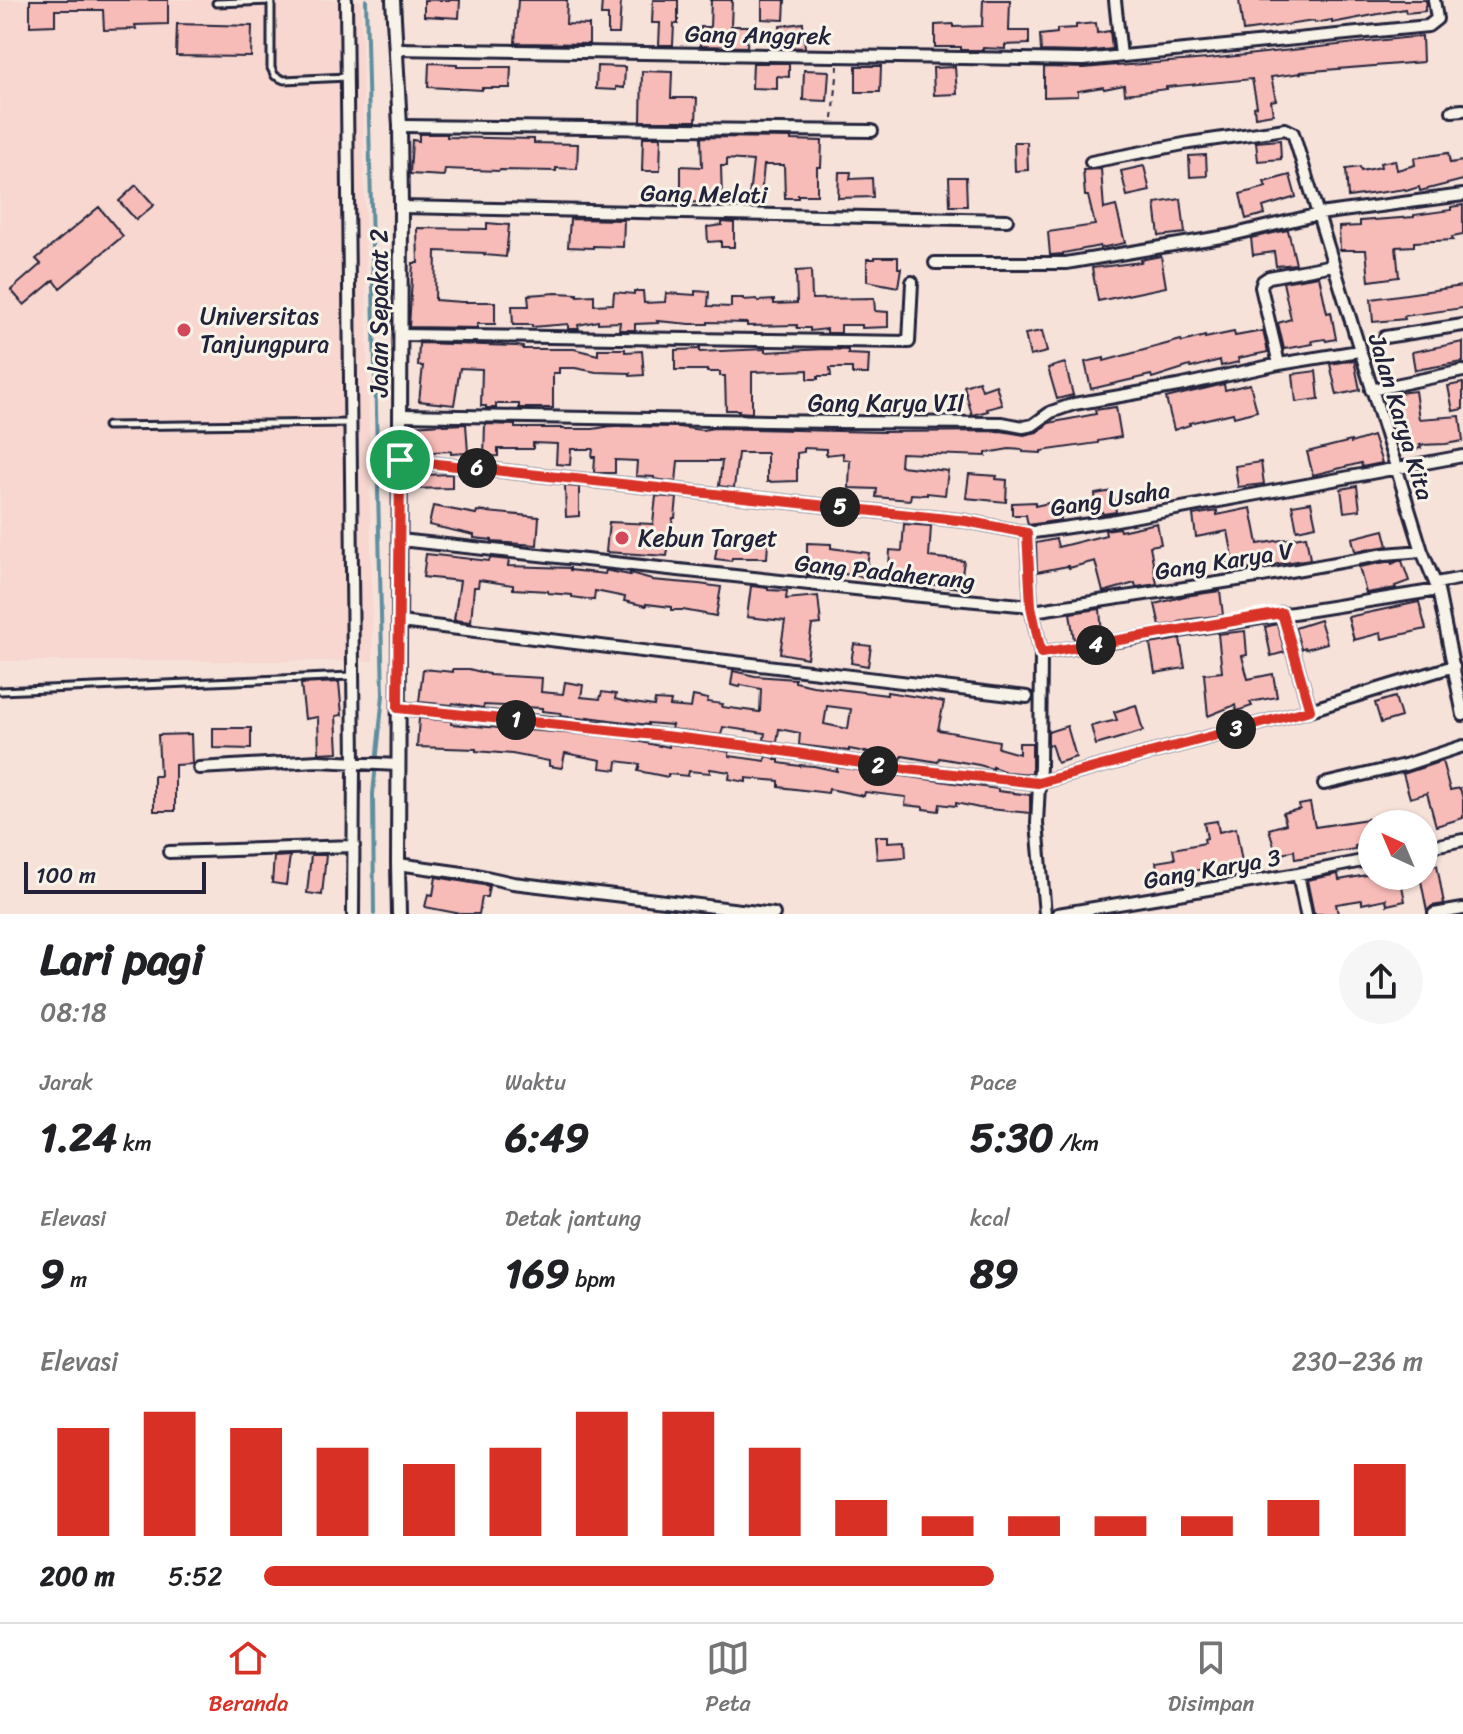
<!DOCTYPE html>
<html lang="id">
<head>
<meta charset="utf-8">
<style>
	:root { --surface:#fff; --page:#f6f6f6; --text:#202124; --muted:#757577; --line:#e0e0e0; --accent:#d93025 }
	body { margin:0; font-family:Sriracha,sans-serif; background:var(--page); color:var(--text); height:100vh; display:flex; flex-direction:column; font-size:30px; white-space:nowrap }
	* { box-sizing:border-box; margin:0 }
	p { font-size:26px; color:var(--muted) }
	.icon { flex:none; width:44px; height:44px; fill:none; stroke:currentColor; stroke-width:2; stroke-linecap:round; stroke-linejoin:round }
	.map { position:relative; height:914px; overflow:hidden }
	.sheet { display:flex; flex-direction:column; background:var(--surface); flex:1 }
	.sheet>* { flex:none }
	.needle { width:52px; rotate:316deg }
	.controls { position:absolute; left:1358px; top:810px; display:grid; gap:16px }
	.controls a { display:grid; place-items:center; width:80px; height:80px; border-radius:50%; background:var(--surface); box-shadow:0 2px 6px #0004; font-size:40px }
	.scale { position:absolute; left:24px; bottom:20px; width:182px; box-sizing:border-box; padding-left:8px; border:4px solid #22223b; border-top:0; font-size:22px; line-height:28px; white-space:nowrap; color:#22223b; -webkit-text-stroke:6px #f7f3e8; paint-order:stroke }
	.pin { position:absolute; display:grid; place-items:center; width:68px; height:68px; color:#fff; margin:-34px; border:4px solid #fff; border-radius:50%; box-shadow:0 2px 8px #0007 }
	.km { position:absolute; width:40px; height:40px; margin:-20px; border-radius:50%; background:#222; color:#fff; font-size:22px; line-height:40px; text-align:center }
	.round { display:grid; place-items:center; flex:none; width:84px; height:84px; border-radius:42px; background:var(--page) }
	.headline { display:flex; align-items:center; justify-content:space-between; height:136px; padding:0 40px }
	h1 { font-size:44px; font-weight:700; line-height:60px }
	.figures { display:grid; grid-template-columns:repeat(3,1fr); gap:12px; height:136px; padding:8px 40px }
	.figures div { display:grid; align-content:center }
	.figures b { font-size:40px; font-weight:700 }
	.figures small { font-size:22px; font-weight:400 }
	.figures p { font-size:22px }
	.chart { height:224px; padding:16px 40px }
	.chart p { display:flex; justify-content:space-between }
	.chart svg { width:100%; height:144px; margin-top:8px; stroke:var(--accent); stroke-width:6 }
	ul { padding:0 40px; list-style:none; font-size:26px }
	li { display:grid; grid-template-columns:128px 96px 1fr; align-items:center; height:60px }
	li i { height:20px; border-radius:10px; background:var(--accent) }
	.menu { display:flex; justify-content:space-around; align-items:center; height:112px; border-top:2px solid var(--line); background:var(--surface); font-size:22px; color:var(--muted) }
	.menu a { display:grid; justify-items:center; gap:4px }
	.menu .selected { color:var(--accent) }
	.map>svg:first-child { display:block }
</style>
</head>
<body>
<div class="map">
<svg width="1463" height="914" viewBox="0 0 1463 914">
	<rect width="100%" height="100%" fill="#f7e2da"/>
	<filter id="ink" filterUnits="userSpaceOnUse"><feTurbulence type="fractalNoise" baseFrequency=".0125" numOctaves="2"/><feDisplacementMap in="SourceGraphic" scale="16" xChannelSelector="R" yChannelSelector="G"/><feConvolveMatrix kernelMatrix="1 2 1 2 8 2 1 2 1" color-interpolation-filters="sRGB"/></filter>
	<g filter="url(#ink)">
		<!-- built -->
		<path fill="#f7d7d0" d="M0 0H361L373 661H0Z"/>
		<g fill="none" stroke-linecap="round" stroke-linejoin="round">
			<!-- stream -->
			<path stroke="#5f8f9f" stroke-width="4" d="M366 0 383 695 373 794 374 914"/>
		</g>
		<!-- building -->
		<path fill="#f8bcb8" stroke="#22223b" stroke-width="2" fill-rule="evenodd" d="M30 0H168V24L135 25 136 29 104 30 103 10H55V25L30 26Z
			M424 0H460L459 18 424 16Z
			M518 0H567L566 24 589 25V44L515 43Z
			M602 0H621L619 34H608V15H601Z
			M653 0H678V24H674L673 45H659L660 23H652Z
			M711 0H732L731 26H748L747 47 700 46 701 27H710Z
			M762 0H785L784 20 762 19Z
			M983 0H1010L1009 31H1029V44L1005 45V49L983 48V50H961V47H935V25L953 24V27L982 26Z
			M1239 0H1426L1427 6H1425V11L1406 13 1405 9 1332 23V20L1315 23 1314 21 1243 31Z
			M803 23 805 48 782 47 780 26Z
			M1096 23 1097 33 1110 31 1112 49 1083 52 1041 51 1040 35 1057 33V29L1076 28V25Z
			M177 24 252 26 251 57 176 56Z
			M1422 36 1423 62 1301 72V73L1271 77 1276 100 1271 101 1273 114 1255 117 1254 107 1257 106 1252 79 1166 87 1167 89 1125 94 1124 85 1104 89 1103 87 1078 91V96L1044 97V67L1084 68 1117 65V66L1208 59Z
			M429 63 457 64V67H511L510 88H482V90L428 87Z
			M753 63H789V77L777 76V89L752 88Z
			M597 66 625 67 624 88 616 87V90L596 89Z
			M856 66H881L880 92H856Z
			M955 67 957 94 934 95 933 68Z
			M804 70 829 71 827 101 803 100Z
			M642 71 672 72 671 98H697L696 121H641Z
			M419 134H447V137L534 139V143L578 144 577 169 556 168V171L500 170 499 171 445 169 444 176 410 174 412 140 419 141Z
			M643 137H661L660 171H642Z
			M701 137 791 138V140L822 141 821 167H817V195H798V198H785L784 165H764L761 197 749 196 753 161 727 159V166H721L722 201 681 203V166L702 167Z
			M1280 140 1281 159 1258 161 1256 142Z
			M1014 142H1027L1028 170 1015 171Z
			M1448 153 1450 163 1463 161V180L1420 191 1419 187 1406 191 1405 189 1348 197 1346 169 1360 167 1361 171 1381 167 1380 163 1395 160 1397 170 1415 165 1414 158Z
			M1206 155 1207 176 1190 177 1189 156Z
			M1144 166 1150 191 1127 196 1121 171Z
			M1101 169 1104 209 1116 206 1125 243 1100 248V246L1063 253V254L1050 255 1048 232 1095 225 1088 196H1085L1083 170Z
			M839 172H851L850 179 872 178 873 197 838 198Z
			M1290 175 1296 197 1263 207 1265 214 1246 219 1240 194 1266 187 1264 182Z
			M949 177H966L967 206H950Z
			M136 185 154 205 136 220 119 201Z
			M1181 199 1185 233 1159 236 1155 203Z
			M1463 205V235L1452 237 1453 240 1414 242V246L1396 247 1399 277 1369 281 1366 250H1340L1339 227 1360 226V221L1414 217V215L1451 210V207Z
			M99 207 123 236 60 288 54 280 24 305 11 290 41 264 36 259Z
			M570 219 624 220 623 247 593 246V248L568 247Z
			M722 222 734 223V247H721V241L708 242 707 227 722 225Z
			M487 223 509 225 506 257 484 255 485 253 436 251 435 300 462 302H495V324H477V328L409 327 413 263H418L417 228 487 229Z
			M1288 230 1296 264 1276 266 1274 252 1253 255 1251 238Z
			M1161 256 1166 287 1098 301 1092 268 1141 262 1140 260Z
			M875 257H898V268H901L898 287 867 281V259H875Z
			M811 270 812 299 874 298 875 311 888 312V327L862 328V325H841V333H827V329L810 331V328H797V325L747 326V323L708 322V324H690L657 321 658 323 635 324V330H619L620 322 598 323V321L578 325 579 329H568V324L532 327V325H513L512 306H529L528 295 556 293 577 294V296L594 295V305L613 304 614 292 634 294V291H643L644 303 665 302 666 293 695 295V291L709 292 708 306 731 307V298H743V300L757 299 758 301 774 300V304L797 303 796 271Z
			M1319 276 1327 313 1331 312 1336 339 1326 341 1325 339 1312 341 1313 344 1284 349 1278 323 1291 319 1283 282Z
			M1463 286V308L1404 316 1405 319 1373 322 1371 299Z
			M1042 331 1047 352 1030 356 1025 334Z
			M1263 331 1268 352 1238 358 1239 362 1221 366 1220 360 1191 368 1190 366 1152 378 1151 375 1091 389 1085 362 1104 358V361L1181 340 1182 342 1205 336V338L1234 332 1235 336Z
			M1463 342V362L1415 370 1412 352Z
			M419 343 517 346 523 347V349H574L598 355V349H625V352L642 351 644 375 630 376V373L596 372 575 368H559V373H553V408H519V404H496V408H486V406H481L482 369 460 368 454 405 419 401 423 366H418Z
			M700 349V352L765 349V352L826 349 848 350V354L869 355 868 374H852V368H830L831 376H818V379H808V370L752 372V413L738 412 739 410H726L725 376H720V372H707V370H675V350Z
			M1354 360 1360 390 1337 395 1330 364Z
			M1065 363 1073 395 1057 399 1048 368Z
			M1316 371 1319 399 1296 402 1293 374Z
			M979 381 982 390 996 385 1002 405 987 409 988 411 972 415 964 386Z
			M1463 383V409L1453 411 1448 386Z
			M1224 384 1225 390 1250 384 1257 411 1234 417 1233 413 1189 423 1190 425 1174 430 1166 398Z
			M1415 391 1419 419 1460 416 1463 441 1446 444 1420 445 1421 448 1403 451 1399 425H1402L1398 393Z
			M1116 407 1121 437 1098 441V443L1041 451V453L1023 452V450L1009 449 986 453V456L901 453 900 466 948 471 945 495 927 493V495L911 494 910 500 876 497 877 489 849 488 850 460 843 459V453L826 455V449L804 448V452L797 453V481L767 482V453H738L734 488 719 486 722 461H678L676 482 654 479V477L636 476 637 461 615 460V473H594L595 457H592L593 449H571L570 465 556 464 557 444 533 443V449H498V456L484 457 485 424 515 425V428H562V429H593L611 426 678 427 702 430 714 428 881 432 1001 431 1024 435 1037 432 1049 423 1096 414 1095 410Z
			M443 424 444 425 466 424 468 453 451 454V451L414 453 412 426Z
			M1373 436 1382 463 1362 467 1361 463 1313 475 1307 452 1351 441V443Z
			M1261 462 1264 484 1238 487 1235 466Z
			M409 469 423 470V475L452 474V488L409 489Z
			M969 474 997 476 996 479 1007 480 1006 502 966 498Z
			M565 486 579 487V516L566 517Z
			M1357 486 1360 510 1344 512 1341 489Z
			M1113 491 1116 512 1103 514 1102 512 1097 513 1095 494Z
			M656 496 677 498 675 518H673L667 556 606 552 609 522 653 524Z
			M1058 501 1061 520 1028 525 1026 515H1012V503L1035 502V506Z
			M1311 502 1316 526 1297 530 1292 505Z
			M433 506 476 514 477 511 539 517 537 545 492 542V540L474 538V535L429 525Z
			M1251 508 1258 544 1306 536 1310 559 1229 572 1226 558 1233 557 1228 531 1196 537 1193 515 1217 511V515Z
			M1157 523 1161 544 1150 546 1157 584 1136 587 1135 583 1103 592 1095 561 1069 568 1068 566 1037 572 1036 543 1056 539 1058 547 1106 535 1105 530 1119 528 1120 531Z
			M904 524 931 526 929 557 964 561 960 588 929 584 928 589 888 584 890 550 902 551Z
			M1384 530 1388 546 1355 551 1352 538Z
			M718 539 734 541V543H768L767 558H732L731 561 715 559Z
			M807 543 831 544V548L869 553 865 577 830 572V575H807Z
			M426 554 489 561 490 558 509 560 508 566 570 568V570L605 574 606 570 609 571 630 575V573L652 579V580L699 584 721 587 716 616 683 610H671V607L646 604V606L624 601 625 597 595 591 594 600 572 597V595L548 593V591L513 589V585L479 580 478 587H474L471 622 454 620 460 581 423 577Z
			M1398 561H1402L1409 581 1395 586 1396 588 1366 593 1359 567 1386 562H1391L1392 564Z
			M751 586 768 588V590L787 591 786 599 818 596 821 624 812 625 807 658 780 653 785 621 747 617Z
			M1220 591 1223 615 1184 620 1177 623 1160 626 1155 604 1185 596Z
			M1419 602 1426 629 1382 639 1381 633 1354 640 1348 617Z
			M1100 609 1102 635 1074 640 1070 613Z
			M1320 620 1327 643 1306 649 1305 647 1301 649 1295 628Z
			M1277 624 1285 652 1271 656 1265 627Z
			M1245 631 1247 655 1242 656 1248 679 1273 674 1277 697 1250 702 1252 706 1237 711 1235 705 1208 716 1204 674 1222 672 1218 634Z
			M1180 639 1185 668 1155 673 1150 644Z
			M854 644 871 646 868 666 851 663Z
			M423 669 453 672V669H469L489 674V675L542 678 541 692 563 694 565 682 583 685 581 697 600 699 602 692 616 694 615 699 627 702 654 706 655 700 671 701 670 706 691 708 693 696 708 699 707 702 723 704 722 707 760 712 761 689 741 685 740 687 731 685 733 671 755 676 795 679V682L813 686 871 693 887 695V692L924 698 944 702 938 730 999 741 998 748 1019 754V743H1032V774L1006 772 993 767V769L979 765 939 758 938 762 902 756 901 760 874 757V754L871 753 849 749V751L799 745 800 733 779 729 777 742 764 740 765 733 723 727 721 735 671 729 672 725 648 723V725L587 717V719L560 716 561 713 542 711V708L484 705 483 708 453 703 452 705 419 702ZM827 706 851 709 848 729 824 724Z
			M339 682 342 715 336 716 338 752 319 753 318 717 305 719 301 684Z
			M1395 697 1401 717 1381 723 1375 703Z
			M1136 705 1143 731 1096 745 1091 726 1117 720 1114 712Z
			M419 718 451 721V724L590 735 627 739 660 746V745L669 747V744L718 750 729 752V756L765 761 766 756 775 758V760H779V763L800 766V765L814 766 837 771V767L998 789V791L1030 795V813L979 808 956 803V806L940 804 939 811 923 809V807L905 805 906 797 865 792 864 796 829 789 828 793 779 787V781L746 778V782L729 779 730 772 710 769V773L689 771 688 776 668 774V777L638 771 640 764 617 761 616 770 600 768 601 760 565 753 562 768 549 766V761L512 754 476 751V749L417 747Z
			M1067 726 1076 757 1057 763 1051 744 1048 745V732Z
			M213 728H251V749L213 748Z
			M191 734 192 764 175 765V811H154V776H160L158 735Z
			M1442 761 1450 790 1460 788 1463 799V818L1436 826 1427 793 1410 798 1403 774Z
			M1310 803 1315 827 1368 819 1372 843 1355 846V849L1295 859 1294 850 1277 856 1269 829 1286 824 1283 813 1300 809 1299 805Z
			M1217 821 1219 832 1236 828 1242 862 1192 871V872L1174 875 1175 879 1159 882 1156 862 1175 859 1173 849 1205 843 1204 839 1207 838 1204 823Z
			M875 836H888V842L905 841 906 857 877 859Z
			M311 855H326L322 895 307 893Z
			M290 856 286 885 272 883 274 857Z
			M1437 865 1444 904 1432 906 1427 911 1420 876H1424V868Z
			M1338 874 1339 880 1372 874V876H1400L1405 901 1387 905 1386 899 1362 904V900L1336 904 1338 914H1314L1307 880Z
			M436 877 489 886 487 897H482L479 914H461L425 907 428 894 433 895Z"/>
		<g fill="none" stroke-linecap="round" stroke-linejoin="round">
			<!-- service casing -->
			<g stroke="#22223b" stroke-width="11">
				<path id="service" d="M271 0V68L275 76 284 80 347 77
					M216 3 271 1
					M107 426 349 423
					M0 691 351 676"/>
			</g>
			<!-- minor casing -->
			<g stroke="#22223b" stroke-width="16">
				<path id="minor" d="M346 0 354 763 353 914
					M1115 0 1121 56
					M395 49 1083 60 1428 26 1437 19 1434 0
					M1452 111 1463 110
					M400 126 872 131
					M1091 162 1189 143 1285 129 1293 133 1422 551 1438 590 1463 715
					M401 207 1007 220
					M935 263H1066L1227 236 1319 214 1463 195
					M401 335 909 342 912 282
					M1385 337 1463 325
					M1279 364 1261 287 1263 281 1269 277 1333 265
					M1371 390 1463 371
					M401 415 837 422 1002 423 1023 427 1033 425 1051 412 1074 404 1178 386 1279 364 1359 351
					M400 460 966 521 1027 533 1111 521 1463 456
					M1027 533 1031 606 1041 653 1040 766 1037 823 1045 914
					M400 540 911 595 1031 606
					M1436 583 1463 578
					M1033 611 1257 577 1385 554 1422 551
					M1282 613 1310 710
					M400 622 1027 697
					M1041 653 1438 590
					M398 708 591 727 757 747 887 767 1038 783 1310 710 1454 666
					M199 768 318 761 398 765
					M1324 784 1405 765 1463 746
					M1424 848 1463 840
					M169 852 354 846
					M398 864 477 875 513 883 774 914
					M1298 874 1306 914
					M1058 914 1298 874 1372 859
					M1434 914 1463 909"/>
			</g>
			<!-- tertiary casing -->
			<g stroke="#22223b" stroke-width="18">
				<path id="tertiary" d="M393 0 400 126 401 207 398 864 399 914"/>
			</g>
			<!-- path -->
			<path stroke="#22223b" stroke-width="2" stroke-dasharray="6 6" stroke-linecap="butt" d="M833 119 838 66"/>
			<!-- service -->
			<use href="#service" stroke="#f7f3e8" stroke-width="5"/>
			<!-- minor -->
			<use href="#minor" stroke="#f7f3e8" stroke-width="10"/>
			<!-- tertiary -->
			<use href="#tertiary" stroke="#f7f3e8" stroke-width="12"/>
		</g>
	</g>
	<g fill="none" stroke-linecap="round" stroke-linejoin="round" filter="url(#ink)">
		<!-- route casing -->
		<g stroke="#fff" stroke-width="16">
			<path id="route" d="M400 460 966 521 1027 533 1031 606 1041 653 1282 613 1310 710 1038 783 887 767 757 747 674 737 398 708Z"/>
		</g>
		<!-- route -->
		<use href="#route" stroke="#d93025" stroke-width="10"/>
	</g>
	<!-- markers -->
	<g fill="#d1495b" stroke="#f7f3e8" stroke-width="3">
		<circle cx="184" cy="330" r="8"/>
		<circle cx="622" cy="538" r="8"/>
	</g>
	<g text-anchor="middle" stroke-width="6" stroke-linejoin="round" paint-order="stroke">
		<!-- street labels -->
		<g font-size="24" fill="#22223b" stroke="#f7f3e8">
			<text transform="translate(758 35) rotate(1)" y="8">Gang Anggrek</text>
			<text transform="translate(704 194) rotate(1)" y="8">Gang Melati</text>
			<text transform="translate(379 313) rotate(-90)" y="8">Jalan Sepakat 2</text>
			<text x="886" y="411">Gang Karya VII</text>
			<text transform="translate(1401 417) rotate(73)" y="8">Jalan Karya Kita</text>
			<text transform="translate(1110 499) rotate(-9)" y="8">Gang Usaha</text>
			<text transform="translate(1224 561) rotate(-9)" y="8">Gang Karya V</text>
			<text transform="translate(885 572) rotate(6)" y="8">Gang Padaherang</text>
			<text transform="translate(1212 869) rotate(-10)" y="8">Gang Karya 3</text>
		</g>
		<!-- poi labels -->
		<g font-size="24" fill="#22223b" stroke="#f7f3e8" text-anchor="start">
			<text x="200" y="324">Universitas<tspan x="200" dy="28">Tanjungpura</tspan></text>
			<text x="638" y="546">Kebun Target</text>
		</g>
	</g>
</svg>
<div class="controls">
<a><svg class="needle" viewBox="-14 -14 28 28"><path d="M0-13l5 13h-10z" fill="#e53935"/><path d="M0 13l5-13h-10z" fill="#757577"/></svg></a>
</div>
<div class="scale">100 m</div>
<div class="pin" style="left:400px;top:460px;background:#1e9e55"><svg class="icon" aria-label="arrive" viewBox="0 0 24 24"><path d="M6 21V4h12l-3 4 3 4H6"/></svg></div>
<b class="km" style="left:516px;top:720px">1</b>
<b class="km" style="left:878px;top:766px">2</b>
<b class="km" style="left:1236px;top:729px">3</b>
<b class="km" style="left:1096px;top:645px">4</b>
<b class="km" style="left:840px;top:507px">5</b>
<b class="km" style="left:477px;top:468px">6</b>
</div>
<section class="sheet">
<div class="headline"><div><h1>Lari pagi</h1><p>08:18</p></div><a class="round"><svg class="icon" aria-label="share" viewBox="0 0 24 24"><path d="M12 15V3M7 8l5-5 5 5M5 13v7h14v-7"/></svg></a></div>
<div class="figures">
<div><p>Jarak</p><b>1.24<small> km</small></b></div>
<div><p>Waktu</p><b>6:49</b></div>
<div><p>Pace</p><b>5:30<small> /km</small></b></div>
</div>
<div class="figures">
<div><p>Elevasi</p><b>9<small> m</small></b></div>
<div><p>Detak jantung</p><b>169<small> bpm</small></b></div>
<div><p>kcal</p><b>89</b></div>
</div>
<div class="chart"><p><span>Elevasi</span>230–236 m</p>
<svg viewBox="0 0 160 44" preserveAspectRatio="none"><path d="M5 44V11M15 44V6M25 44V11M35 44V17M45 44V22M55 44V17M65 44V6M75 44V6M85 44V17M95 44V33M105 44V38M115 44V38M125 44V38M135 44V38M145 44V33M155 44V22"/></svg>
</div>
<ul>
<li><b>200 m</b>5:52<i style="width:63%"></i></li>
</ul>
</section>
<nav class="menu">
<a class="selected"><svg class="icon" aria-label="home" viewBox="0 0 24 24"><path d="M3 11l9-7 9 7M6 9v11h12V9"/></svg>Beranda</a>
<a><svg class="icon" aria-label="map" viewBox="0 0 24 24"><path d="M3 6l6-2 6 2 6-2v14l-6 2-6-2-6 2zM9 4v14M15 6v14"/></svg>Peta</a>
<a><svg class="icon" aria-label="saved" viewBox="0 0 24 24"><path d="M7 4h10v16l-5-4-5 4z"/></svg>Disimpan</a>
</nav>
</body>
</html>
